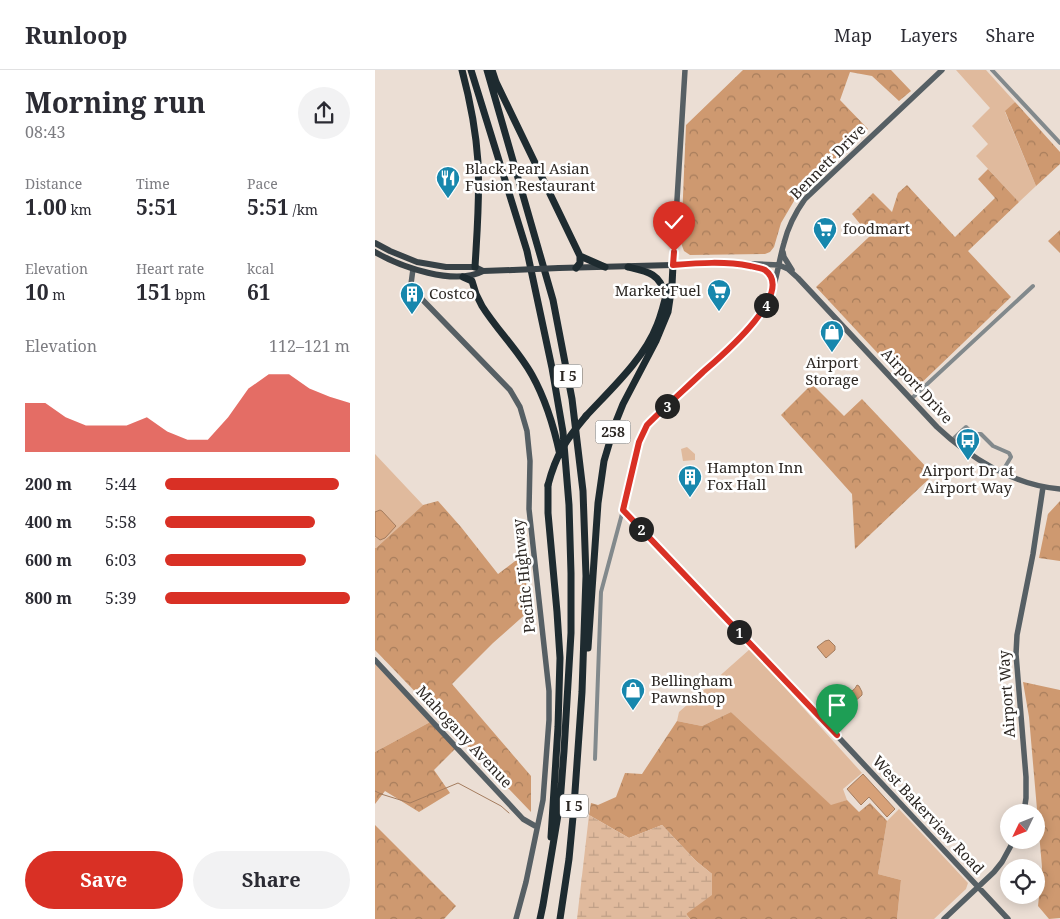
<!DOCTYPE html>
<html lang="en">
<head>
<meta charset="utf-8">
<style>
	:root { --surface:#fff; --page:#f2f2f3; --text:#2b2b33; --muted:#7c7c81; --line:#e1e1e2; --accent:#d93025 }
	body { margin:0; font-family:"Noto Serif",serif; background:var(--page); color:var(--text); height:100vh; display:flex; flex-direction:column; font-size:19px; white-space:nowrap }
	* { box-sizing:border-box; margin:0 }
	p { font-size:16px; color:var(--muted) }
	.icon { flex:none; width:28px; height:28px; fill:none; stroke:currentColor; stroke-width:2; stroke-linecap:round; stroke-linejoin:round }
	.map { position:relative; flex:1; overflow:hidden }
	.details { display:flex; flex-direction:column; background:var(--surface); width:375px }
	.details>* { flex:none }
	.needle { width:32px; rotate:227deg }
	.tools { position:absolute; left:625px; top:734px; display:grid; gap:10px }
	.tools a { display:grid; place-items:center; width:45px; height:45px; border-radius:50%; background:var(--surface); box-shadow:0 2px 12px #0003; font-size:25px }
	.pin { position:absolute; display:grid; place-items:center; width:42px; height:42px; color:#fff; margin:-51px -21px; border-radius:50% 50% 50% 0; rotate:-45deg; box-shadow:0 0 5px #0007 }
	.pin .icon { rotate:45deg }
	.km { position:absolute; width:25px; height:25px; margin:-12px; border-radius:50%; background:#222; color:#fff; font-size:14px; line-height:25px; text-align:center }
	.round { display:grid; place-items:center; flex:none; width:52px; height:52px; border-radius:26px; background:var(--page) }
	.overview { display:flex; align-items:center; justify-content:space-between; height:85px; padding:0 25px }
	h1 { font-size:28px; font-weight:700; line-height:38px }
	.metrics { display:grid; grid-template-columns:repeat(3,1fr); gap:8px; height:85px; padding:5px 25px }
	.metrics div { display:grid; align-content:center }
	.metrics b { font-size:21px; font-weight:700 }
	.metrics small { font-size:14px; font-weight:400 }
	.metrics p { font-size:14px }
	.chart { height:140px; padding:10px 25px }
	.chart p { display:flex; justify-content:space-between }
	.chart svg { width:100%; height:90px; margin-top:5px; fill:var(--accent); opacity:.7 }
	.button { display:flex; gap:10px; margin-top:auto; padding:10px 25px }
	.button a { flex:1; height:58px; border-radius:30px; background:var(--accent); color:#fff; font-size:20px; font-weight:700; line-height:58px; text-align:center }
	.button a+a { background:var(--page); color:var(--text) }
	ul { padding:0 25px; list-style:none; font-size:16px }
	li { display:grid; grid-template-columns:80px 60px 1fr; align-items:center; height:38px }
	li i { height:12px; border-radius:6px; background:var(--accent) }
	header { display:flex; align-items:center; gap:30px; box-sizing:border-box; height:70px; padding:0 25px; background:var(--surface); border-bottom:1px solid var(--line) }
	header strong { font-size:24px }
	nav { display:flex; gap:28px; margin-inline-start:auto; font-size:18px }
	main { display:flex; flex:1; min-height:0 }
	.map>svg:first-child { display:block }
</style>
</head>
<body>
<header>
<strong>Runloop</strong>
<nav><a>Map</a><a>Layers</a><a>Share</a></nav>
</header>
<main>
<section class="details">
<div class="overview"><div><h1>Morning run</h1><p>08:43</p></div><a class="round"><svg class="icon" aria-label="share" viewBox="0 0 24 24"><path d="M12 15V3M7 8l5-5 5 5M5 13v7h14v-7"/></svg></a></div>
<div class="metrics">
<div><p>Distance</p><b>1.00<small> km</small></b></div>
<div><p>Time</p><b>5:51</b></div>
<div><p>Pace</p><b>5:51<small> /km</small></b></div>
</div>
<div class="metrics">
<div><p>Elevation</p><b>10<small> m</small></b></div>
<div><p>Heart rate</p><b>151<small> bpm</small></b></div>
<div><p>kcal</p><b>61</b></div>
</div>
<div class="chart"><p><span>Elevation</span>112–121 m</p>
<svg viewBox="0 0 160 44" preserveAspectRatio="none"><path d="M0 44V20L10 20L20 27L30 31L40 31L50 31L60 27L70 34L80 38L90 38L100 27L110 13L120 6L130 6L140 13L150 17L160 20V44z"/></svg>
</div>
<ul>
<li><b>200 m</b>5:44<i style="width:94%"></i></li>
<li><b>400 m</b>5:58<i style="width:81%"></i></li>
<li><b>600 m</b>6:03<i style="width:76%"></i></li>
<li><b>800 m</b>5:39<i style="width:100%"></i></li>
</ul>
<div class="button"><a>Save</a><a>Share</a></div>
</section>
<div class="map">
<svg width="685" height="849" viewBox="0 0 685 849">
	<defs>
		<pattern id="forest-crowns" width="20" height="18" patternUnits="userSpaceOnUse" patternTransform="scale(1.25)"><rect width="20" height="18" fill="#ce9970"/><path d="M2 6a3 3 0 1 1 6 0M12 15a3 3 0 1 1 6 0" fill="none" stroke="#a77d5c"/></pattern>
		<pattern id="wetland-marsh" width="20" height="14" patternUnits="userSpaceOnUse" patternTransform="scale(1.25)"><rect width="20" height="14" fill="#e0ba9d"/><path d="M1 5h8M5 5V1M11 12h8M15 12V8" fill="none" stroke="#c0a087"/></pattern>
	</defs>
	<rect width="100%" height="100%" fill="#ebded4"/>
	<!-- grass -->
	<path fill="#e0ba9d" d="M581 0H611L640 32 630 42 661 116 644 132 601 86 613 74 597 56 615 38Z
		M312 377 320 384V390L308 391 306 379Z
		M0 384 48 435 1 478H0Z
		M375 579 487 703 468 719 472 730 456 736 356 642 327 656 302 651 304 642Z
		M0 593 57 651 0 682Z
		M524 739 593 813 591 819 559 849H522L526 810 503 804 512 751Z"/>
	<!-- forest -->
	<path fill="url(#forest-crowns)" d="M368 0H516L536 21 524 31 497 6 475 2 465 30 493 59 434 113 419 131 406 153 399 177 395 182 390 184 315 185 309 181 306 173 311 55Z
		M640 32 685 82V94L661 116 630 41Z
		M613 99 644 132 593 181 636 227 538 321 441 217 495 166 477 144 498 123 517 142 523 123 532 115 580 167 620 128 603 109Z
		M685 160V183L673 171Z
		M437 314 469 346 487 329 554 400 557 406 480 479 477 424 406 345Z
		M63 431 86 457 123 504 148 485 154 541 118 573 77 614 156 706V742L0 580V478H1L48 435Z
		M685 431V491L664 488 673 444Z
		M648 612 685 620V848L674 849 663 836 667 797 654 647Z
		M356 642 456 735 472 730 484 742 495 733 512 751 503 804 526 810 522 849H315L311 844 337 804 321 791 287 755 254 768 214 745 216 733 223 735 241 727 250 703 267 704 302 651 327 656Z
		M57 651 82 677 59 700 75 723 44 742 10 721 0 734V682Z
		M0 755 81 836 69 849H0Z"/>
	<!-- wetland -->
	<path fill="url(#wetland-marsh)" d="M214 745 254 768 287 755 321 791 337 804V825L311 844 315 849H202Z"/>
	<!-- water -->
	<path fill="#d7a178" stroke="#a47c5e" d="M5 440 7 441 21 456 10 468 5 470 0 466V442Z
		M454 570 460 576V580L451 588 442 577 450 571Z
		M482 615 484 616 487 622V625L468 642H461L456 636 454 629 458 624C467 622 478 625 482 615Z
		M488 704 520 739 512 747 494 727 486 735 472 719Z"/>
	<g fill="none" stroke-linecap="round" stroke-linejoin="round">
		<!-- stream -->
		<path stroke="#a47c5e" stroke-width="1" d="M0 721 6 724 35 733 83 713 126 736 134 743"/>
		<!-- street -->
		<path stroke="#82898c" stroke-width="4" d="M617 0 685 73
			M536 329 658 216
			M577 370 591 357 598 364H606L618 376 634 383 636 387 627 402
			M220 689 226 522 248 440"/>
		<!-- secondary -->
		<path stroke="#565f64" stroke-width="5.5" d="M310 0 298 195 358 193 404 195 413 199 423 208 562 357C595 388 638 415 685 419
			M567 0 430 129C420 143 413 157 409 173 403 193 402 213 393 232 379 259 354 279 331 299 313 317 294 334 276 352 261 366 253 418 248 440L427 628 633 849
			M408 182 409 187 417 200
			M375 196C389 199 395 201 397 216
			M38 199 36 214 41 223 70 253 135 320 145 337 152 361 155 391 154 439 174 621V650L168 730 151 812 141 849
			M0 590 148 749 162 757
			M649 742 651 728V707L641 584 642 565 658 484 668 417
			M569 849 619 802 627 792 639 770"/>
		<!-- primary -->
		<path stroke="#384247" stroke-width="6" d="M0 173 15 181 42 192 71 197H100L108 201 138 200
			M0 182C26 197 79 216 108 201
			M184 198 298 195"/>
		<!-- highway -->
		<path stroke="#1e2b30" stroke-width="7" d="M87 0C95 30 101 61 103 92 105 127 102 162 100 197
			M96 0 152 181 177 298 188 362 194 435 196 503V563L189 681 185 733 168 835 165 849
			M112 0 178 230 197 329 208 421 211 506 207 622 199 736 194 789 185 849
			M117 0 121 12 205 186V193L201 198
			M205 186 230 197
			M253 197C270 201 286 203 289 224
			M88 207 97 211 101 224 107 236C122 260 143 280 157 305 171 330 179 357 185 385
			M211 346C236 319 269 289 282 255 287 243 290 230 293 217
			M173 415V443L182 542 185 588 183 657 176 767
			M213 578 223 433 229 391 240 354 248 334 281 271 293 242 297 215 298 195"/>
		<!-- primary-bridge -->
		<path stroke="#384247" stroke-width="6" d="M138 200 184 198"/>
		<!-- highway-bridge -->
		<path stroke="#1e2b30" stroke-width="7" d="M173 415C181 384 191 370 211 346"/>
	</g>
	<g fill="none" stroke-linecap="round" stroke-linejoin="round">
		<!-- route casing -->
		<g stroke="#fff" stroke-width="10">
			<path id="route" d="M299 182 298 195C324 193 350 191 375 196 380 197 386 198 390 200 422 223 344 288 328 302 309 320 290 337 272 355L264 372 248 440 462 665"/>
		</g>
		<!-- route -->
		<use href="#route" stroke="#d93025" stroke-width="6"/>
	</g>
	<!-- icons -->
	<defs>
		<g id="restaurant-pin" transform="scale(1.25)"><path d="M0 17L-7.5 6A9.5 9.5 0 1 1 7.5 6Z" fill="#1787ad" stroke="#fff"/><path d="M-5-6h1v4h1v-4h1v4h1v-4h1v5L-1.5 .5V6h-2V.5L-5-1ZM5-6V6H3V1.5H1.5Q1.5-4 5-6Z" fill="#fff"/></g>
		<g id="supermarket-pin" transform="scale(1.25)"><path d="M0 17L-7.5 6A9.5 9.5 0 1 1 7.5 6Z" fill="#1787ad" stroke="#fff"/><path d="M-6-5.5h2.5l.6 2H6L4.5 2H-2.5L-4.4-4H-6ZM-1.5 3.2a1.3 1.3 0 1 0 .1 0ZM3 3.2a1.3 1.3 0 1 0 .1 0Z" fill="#fff"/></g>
		<g id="building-pin" transform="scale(1.25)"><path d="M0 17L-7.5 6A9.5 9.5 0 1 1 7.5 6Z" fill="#1787ad" stroke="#fff"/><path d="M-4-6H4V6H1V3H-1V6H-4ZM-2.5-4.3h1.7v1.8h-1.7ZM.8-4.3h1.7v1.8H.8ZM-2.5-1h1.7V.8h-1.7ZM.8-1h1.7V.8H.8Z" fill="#fff"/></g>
		<g id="shop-pin" transform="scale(1.25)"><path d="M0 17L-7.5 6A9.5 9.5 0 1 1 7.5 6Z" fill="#1787ad" stroke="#fff"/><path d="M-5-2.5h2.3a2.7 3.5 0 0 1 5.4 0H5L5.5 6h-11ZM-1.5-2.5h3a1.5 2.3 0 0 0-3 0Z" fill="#fff"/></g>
		<g id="bus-pin" transform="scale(1.25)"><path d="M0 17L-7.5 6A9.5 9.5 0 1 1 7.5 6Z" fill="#1787ad" stroke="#fff"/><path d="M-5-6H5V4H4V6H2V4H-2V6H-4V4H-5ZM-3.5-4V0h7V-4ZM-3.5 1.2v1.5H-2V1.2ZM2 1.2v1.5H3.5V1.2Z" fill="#fff"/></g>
	</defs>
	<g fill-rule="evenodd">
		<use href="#restaurant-pin" x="73" y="108"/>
		<use href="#supermarket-pin" x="450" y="159"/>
		<use href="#supermarket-pin" x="344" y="221"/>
		<use href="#building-pin" x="37" y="224"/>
		<use href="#shop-pin" x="457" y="262"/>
		<use href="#bus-pin" x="593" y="370"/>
		<use href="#building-pin" x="315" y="407"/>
		<use href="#shop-pin" x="258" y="620"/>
	</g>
	<g text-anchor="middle" stroke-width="5" stroke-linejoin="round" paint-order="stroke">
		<!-- shield labels -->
		<g fill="#fff" stroke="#6b6865" stroke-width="1">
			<rect x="179" y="294.5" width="28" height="23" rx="4"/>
			<rect x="220.5" y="350.5" width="35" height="23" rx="4"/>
			<rect x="185" y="724.5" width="28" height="23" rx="4"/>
		</g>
		<g font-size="14" font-weight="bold" fill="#2c2723">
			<text x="193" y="311">I 5</text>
			<text x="238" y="367">258</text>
			<text x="199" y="741">I 5</text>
		</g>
		<!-- street labels -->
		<g font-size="15" fill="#2c2723" stroke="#fff">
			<text transform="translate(453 92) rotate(-45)" y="5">Bennett Drive</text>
			<text transform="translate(542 316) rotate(47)" y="5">Airport Drive</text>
			<text transform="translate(149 506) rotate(-96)" y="5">Pacific Highway</text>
			<text transform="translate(632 624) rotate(-94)" y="5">Airport Way</text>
			<text transform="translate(89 667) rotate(47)" y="5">Mahogany Avenue</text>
			<text transform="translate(553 745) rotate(47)" y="5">West Bakerview Road</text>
		</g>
		<!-- poi labels -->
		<g font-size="15" fill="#2c2723" stroke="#fff" text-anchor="start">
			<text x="90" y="104">Black Pearl Asian<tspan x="90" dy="17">Fusion Restaurant</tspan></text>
			<text x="468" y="164">foodmart</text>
			<text x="326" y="226" text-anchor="end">Market Fuel</text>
			<text x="54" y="229">Costco</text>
			<text x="457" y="298" text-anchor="middle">Airport<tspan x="457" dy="17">Storage</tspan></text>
			<text x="332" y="403">Hampton Inn<tspan x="332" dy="17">Fox Hall</tspan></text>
			<text x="593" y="406" text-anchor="middle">Airport Dr at<tspan x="593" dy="17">Airport Way</tspan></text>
			<text x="276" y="616">Bellingham<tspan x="276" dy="17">Pawnshop</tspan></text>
		</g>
	</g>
</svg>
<div class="tools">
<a><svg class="needle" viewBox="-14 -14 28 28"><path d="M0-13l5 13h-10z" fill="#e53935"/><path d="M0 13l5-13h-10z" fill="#7c7c81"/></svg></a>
<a><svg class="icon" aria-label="locate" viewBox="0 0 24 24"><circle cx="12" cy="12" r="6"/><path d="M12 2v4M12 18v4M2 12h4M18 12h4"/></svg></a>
</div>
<div class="pin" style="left:462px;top:665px;background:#1e9e55"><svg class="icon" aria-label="arrive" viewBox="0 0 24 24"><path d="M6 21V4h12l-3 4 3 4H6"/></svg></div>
<div class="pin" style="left:299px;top:182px;background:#d93025"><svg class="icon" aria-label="check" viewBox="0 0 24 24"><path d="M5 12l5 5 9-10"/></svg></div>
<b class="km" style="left:364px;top:562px">1</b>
<b class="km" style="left:266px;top:459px">2</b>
<b class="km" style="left:292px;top:336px">3</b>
<b class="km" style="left:391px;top:235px">4</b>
</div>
</main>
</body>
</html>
